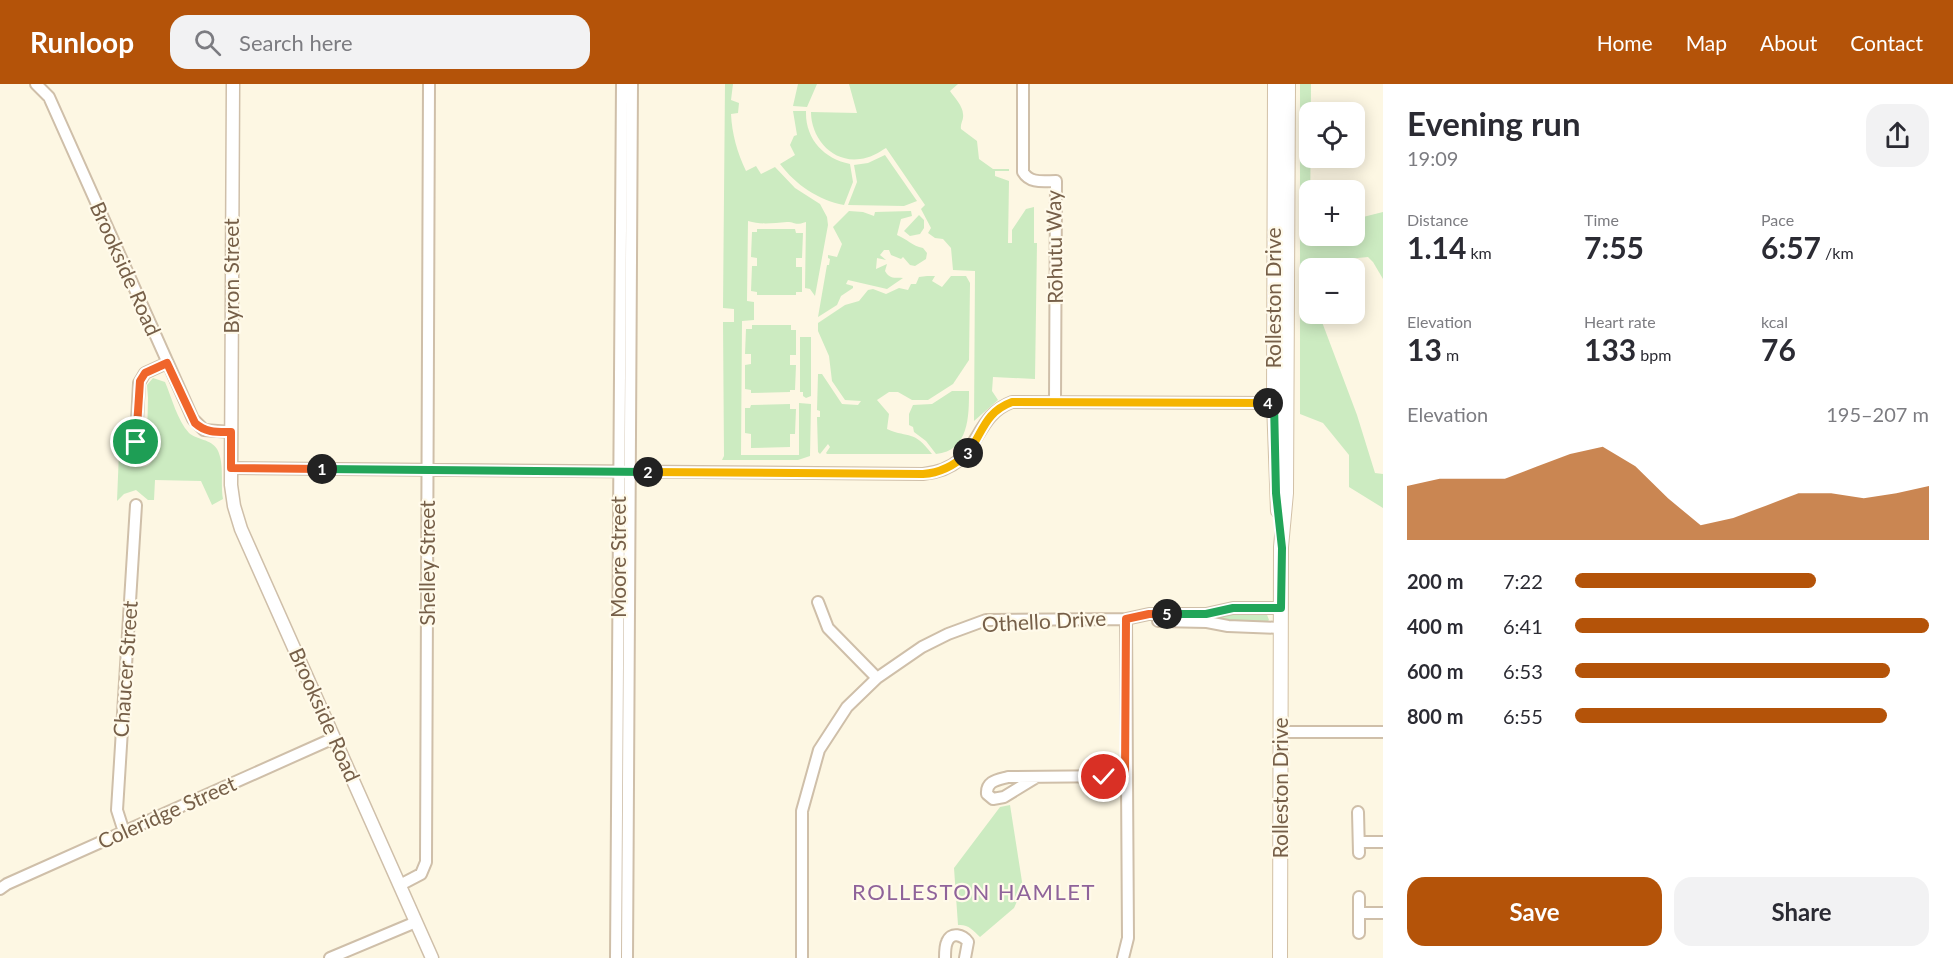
<!DOCTYPE html>
<html lang="en">
<head>
<meta charset="utf-8">
<style>
	:root { --surface:#fff; --page:#f2f2f3; --text:#2b2b33; --muted:#7c7c81; --accent:#b45309 }
	body { margin:0; font-family:Lato,sans-serif; background:var(--page); color:var(--text); height:100vh; display:flex; flex-direction:column; font-size:22px; white-space:nowrap }
	* { box-sizing:border-box; margin:0 }
	p { font-size:20px; color:var(--muted) }
	.icon { flex:none; width:33px; height:33px; fill:none; stroke:currentColor; stroke-width:2; stroke-linecap:round; stroke-linejoin:round }
	.map { position:relative; flex:1; overflow:hidden }
	.details { display:flex; flex-direction:column; background:var(--surface); width:570px }
	.details>* { flex:none }
	.controls { position:absolute; left:1299px; top:18px; display:grid; gap:12px }
	.controls a { display:grid; place-items:center; width:66px; height:66px; border-radius:12px; background:var(--surface); box-shadow:0 3px 15px #0003; font-size:30px }
	.pin { position:absolute; display:grid; place-items:center; width:51px; height:51px; color:#fff; margin:-26px; border:3px solid #fff; border-radius:50%; box-shadow:0 2px 6px #0007 }
	.km { position:absolute; width:30px; height:30px; margin:-15px; border-radius:50%; background:#222; color:#fff; font-size:16px; line-height:30px; text-align:center }
	.round { display:grid; place-items:center; flex:none; width:63px; height:63px; border-radius:18px; background:var(--page) }
	.head { display:flex; align-items:center; justify-content:space-between; height:102px; padding:0 24px }
	h1 { font-size:33px; font-weight:700; line-height:45px }
	.stats { display:grid; grid-template-columns:repeat(3,1fr); gap:9px; height:102px; padding:6px 24px }
	.stats div { display:grid; align-content:center }
	.stats b { font-size:30px; font-weight:700 }
	.stats small { font-size:16px; font-weight:400 }
	.stats p { font-size:16px }
	.chart { height:168px; padding:12px 24px }
	.chart p { display:flex; justify-content:space-between }
	.chart svg { width:100%; height:108px; margin-top:6px; fill:var(--accent); opacity:.7 }
	.cta { display:flex; gap:12px; margin-top:auto; padding:12px 24px }
	.cta a { flex:1; height:69px; border-radius:18px; background:var(--accent); color:#fff; font-size:24px; font-weight:700; line-height:69px; text-align:center }
	.cta a+a { background:var(--page); color:var(--text) }
	ul { padding:0 24px; list-style:none; font-size:20px }
	li { display:grid; grid-template-columns:96px 72px 1fr; align-items:center; height:45px }
	li i { height:15px; border-radius:8px; background:var(--accent) }
	header { display:flex; align-items:center; gap:36px; box-sizing:border-box; height:84px; padding:0 30px; background:var(--accent); color:#fff }
	header strong { font-size:28px }
	nav { display:flex; gap:33px; margin-inline-start:auto; font-size:21px }
	.search { width:420px; height:54px; background:var(--page); display:flex; align-items:center; gap:15px; box-sizing:border-box; padding:0 21px; border-radius:18px; color:var(--muted); font-size:22px }
	main { display:flex; flex:1; min-height:0 }
	.map>svg:first-child { display:block }
</style>
</head>
<body>
<header>
<strong>Runloop</strong>
<div class="search"><svg class="icon" aria-label="search" viewBox="0 0 24 24"><circle cx="10" cy="10" r="6"/><path d="M15 15l6 6"/></svg>Search here</div>
<nav><a>Home</a><a>Map</a><a>About</a><a>Contact</a></nav>
</header>
<main>
<div class="map">
<svg width="1383" height="874" viewBox="0 0 1383 874">
	<rect width="100%" height="100%" fill="#fdf7e3"/>
	<!-- green -->
	<path fill="#ccebc1" d="M725 0H733L731 16 739 19 738 29 731 30C732 50 737 68 746 87L756 82 761 90 775 83 795 104 820 120 827 133 828 141 815 212 810 205 805 204 806 138C794 142 796 138 787 138 773 139 761 141 748 137L747 217 754 218V236L742 237 741 371H799V319L811 320 810 372 798 376H722L724 372 723 238H734V225L723 224Z
		M798 0H817L807 23 793 22Z
		M849 0H958L950 7C954 13 963 22 963 30 964 36 960 39 961 45L977 57 979 75 993 85H1009V87H995V92L1009 97 1008 159H1012V146L1026 125 1034 123V159H1037L1035 295 993 293 992 307 998 316 974 337 975 187 953 186 951 164 943 155 935 154 928 149 931 144 921 125 925 121 886 64C878 69 870 74 860 75 832 79 811 54 811 28L857 29Z
		M1300 0H1311L1310 152H1354L1355 135 1383 128V195L1373 178 1368 173 1326 177 1310 184V230H1319L1357 331 1375 389 1383 390V424L1349 403V371L1323 339 1300 330Z
		M793 27H806C805 55 824 75 850 80L853 98 844 121C818 116 796 101 780 80L795 71 790 61 794 52 797 51Z
		M885 71 917 117 904 122 848 121 857 98 854 81 868 79Z
		M849 127 863 128 874 132 875 128 911 127 912 132 901 135 897 151C907 155 912 162 923 164L927 169 926 175 915 182 910 181 903 173 901 175 891 171 889 166H884L880 171 886 176 877 174 876 185 887 180 885 187C890 196 896 193 903 194L887 205 848 196 846 200 853 202V204L841 212 837 221 818 233 827 181H829L830 175 828 174V171L837 173 842 160 833 143Z
		M919 131 924 136V144L920 150 910 152 904 147Z
		M757 145H795L796 149H803L802 174H796V183H802V208H796V211H757V208L751 207 752 182H757V174L751 173 752 148H757Z
		M927 192H935L932 197 942 203 951 192H966L970 199 969 276 953 300 928 316H912L898 308H889L877 316 889 330 887 345C910 355 913 345 932 370H827L826 369 830 363 828 360 820 370 818 368 817 333H820V327L817 326 818 290H822L842 320 858 321 861 317 845 316 832 297 829 272 818 247V239L845 221 859 217 868 206 873 205 886 210 899 204 908 206 911 200H916L919 193Z
		M752 241H791V246H796V271H790V281H796L795 306H790V308L751 309V306L745 305V281L751 280V270H745L746 245H752Z
		M800 253H811V312L806 314 803 312V308H800Z
		M153 294 165 298C172 314 177 336 189 349 197 356 211 355 217 365 225 379 220 400 223 415L212 421 201 397 155 396 154 416H148L136 406 124 410 117 417 119 368 128 370 129 377C145 389 156 381 155 362L147 357 148 314 147 301Z
		M952 307H969C969 332 969 367 936 370L926 357 914 348 913 343 909 341V330L913 321 932 320Z
		M790 320V325H796L795 350H790V363L751 364V350L745 349V324H750L751 321Z
		M1225 527 1266 528 1269 536 1267 538 1230 540 1212 535H1149Z
		M1010 721 1023 804 1014 824 980 853C973 846 968 840 958 841L954 784 1000 723Z"/>
	<g fill="none" stroke-linecap="round" stroke-linejoin="round">
		<!-- minor casing -->
		<g stroke="#cfbfa9" stroke-width="14">
			<path id="minor" d="M36 0 49 13 193 335 204 346 231 348
				M1023 0V88C1030 100 1044 97 1056 97L1055 317
				M141 369 136 356 139 299 145 289 167 279
				M231 384 923 390C983 384 969 334 1012 318L1279 319
				M818 518 828 544 877 594
				M1158 537 1207 538 1228 542 1281 544
				M1281 648H1383
				M1035 694 1004 713 993 715 987 710C986 697 997 696 1008 693L1125 692
				M1358 728 1359 769
				M124 748 117 726 136 421
				M1359 758H1383
				M400 801 421 790 426 778 429 0
				M0 805 7 800 334 654
				M1359 813V849
				M1359 829H1383
				M330 874 416 838
				M616 874 622 0
				M627 874 632 0
				M802 874V727L819 666 847 623 877 594 922 563 948 550 986 536 1126 535 1149 530H1206L1233 524H1281
				M945 874C945 869 945 862 947 858 951 847 963 851 968 858L965 874
				M1123 874 1128 854 1126 535"/>
		</g>
		<!-- tertiary casing -->
		<g stroke="#cfbfa9" stroke-width="15">
			<path id="tertiary" d="M233 0 231 401 234 422 241 445 432 874"/>
		</g>
		<!-- secondary casing -->
		<g stroke="#d2c0a6" stroke-width="16">
			<path id="secondary" d="M1275 0 1274 319 1278 427
				M1280 874 1281 463 1286 409 1288 0"/>
		</g>
		<!-- minor -->
		<use href="#minor" stroke="#fff" stroke-width="10"/>
		<!-- tertiary -->
		<use href="#tertiary" stroke="#fff" stroke-width="12"/>
		<!-- secondary -->
		<use href="#secondary" stroke="#fff" stroke-width="14"/>
	</g>
	<g fill="none" stroke-linecap="round" stroke-linejoin="round">
		<!-- split-1 casing -->
		<g stroke="#fff" stroke-width="12">
			<path id="split-1" d="M136 358 140 297 145 289 167 279 195 339C206 349 217 348 231 348V384L322 385"/>
		</g>
		<!-- split-2 casing -->
		<g stroke="#fff" stroke-width="12">
			<path id="split-2" d="M322 385 648 388"/>
		</g>
		<!-- split-3 casing -->
		<g stroke="#fff" stroke-width="12">
			<path id="split-3" d="M648 388 923 390C941 389 955 381 968 369"/>
		</g>
		<!-- split-4 casing -->
		<g stroke="#fff" stroke-width="12">
			<path id="split-4" d="M968 369C983 348 985 328 1012 318L1268 319"/>
		</g>
		<!-- split-5 casing -->
		<g stroke="#fff" stroke-width="12">
			<path id="split-5" d="M1167 530H1206L1233 524H1281L1282 464 1276 409 1274 319H1268"/>
		</g>
		<!-- split-6 casing -->
		<g stroke="#fff" stroke-width="12">
			<path id="split-6" d="M1104 693 1125 692 1126 535 1149 530H1167"/>
		</g>
		<!-- split-1 -->
		<use href="#split-1" stroke="#f0652b" stroke-width="8"/>
		<!-- split-2 -->
		<use href="#split-2" stroke="#22a559" stroke-width="8"/>
		<!-- split-3 -->
		<use href="#split-3" stroke="#f5b400" stroke-width="8"/>
		<!-- split-4 -->
		<use href="#split-4" stroke="#f5b400" stroke-width="8"/>
		<!-- split-5 -->
		<use href="#split-5" stroke="#22a559" stroke-width="8"/>
		<!-- split-6 -->
		<use href="#split-6" stroke="#f0652b" stroke-width="8"/>
	</g>
	<g text-anchor="middle" stroke-width="4.5" stroke-linejoin="round" paint-order="stroke">
		<!-- street labels -->
		<g font-size="21" fill="#765f48" stroke="#fffaea">
			<text transform="translate(1055 163) rotate(-91)" y="7">Rōhutu Way</text>
			<text transform="translate(125 185) rotate(66)" y="7">Brookside Road</text>
			<text transform="translate(232 192) rotate(-90)" y="7">Byron Street</text>
			<text transform="translate(1274 214) rotate(-90)" y="7">Rolleston Drive</text>
			<text transform="translate(619 473) rotate(-90)" y="7">Moore Street</text>
			<text transform="translate(428 479) rotate(-90)" y="7">Shelley Street</text>
			<text transform="translate(1044 538) rotate(-3)" y="7">Othello Drive</text>
			<text transform="translate(126 585) rotate(-86)" y="7">Chaucer Street</text>
			<text transform="translate(324 631) rotate(66)" y="7">Brookside Road</text>
			<text transform="translate(1281 704) rotate(-90)" y="7">Rolleston Drive</text>
			<text transform="translate(167 729) rotate(-24)" y="7">Coleridge Street</text>
		</g>
		<!-- neighbourhood labels -->
		<g font-size="22" letter-spacing="1.5" fill="#8f639a" stroke="#fffaea">
			<text x="974" y="816">ROLLESTON HAMLET</text>
		</g>
	</g>
</svg>
<div class="controls">
<a><svg class="icon" aria-label="locate" viewBox="0 0 24 24"><circle cx="12" cy="12" r="6"/><path d="M12 2v4M12 18v4M2 12h4M18 12h4"/></svg></a>
<a>+</a>
<a>−</a>
</div>
<div class="pin" style="left:136px;top:358px;background:#1e9e55"><svg class="icon" aria-label="arrive" viewBox="0 0 24 24"><path d="M6 21V4h12l-3 4 3 4H6"/></svg></div>
<div class="pin" style="left:1104px;top:693px;background:#d93025"><svg class="icon" aria-label="check" viewBox="0 0 24 24"><path d="M5 12l5 5 9-10"/></svg></div>
<b class="km" style="left:322px;top:385px">1</b>
<b class="km" style="left:648px;top:388px">2</b>
<b class="km" style="left:968px;top:369px">3</b>
<b class="km" style="left:1268px;top:319px">4</b>
<b class="km" style="left:1167px;top:530px">5</b>
</div>
<section class="details">
<div class="head"><div><h1>Evening run</h1><p>19:09</p></div><a class="round"><svg class="icon" aria-label="share" viewBox="0 0 24 24"><path d="M12 15V3M7 8l5-5 5 5M5 13v7h14v-7"/></svg></a></div>
<div class="stats">
<div><p>Distance</p><b>1.14<small> km</small></b></div>
<div><p>Time</p><b>7:55</b></div>
<div><p>Pace</p><b>6:57<small> /km</small></b></div>
</div>
<div class="stats">
<div><p>Elevation</p><b>13<small> m</small></b></div>
<div><p>Heart rate</p><b>133<small> bpm</small></b></div>
<div><p>kcal</p><b>76</b></div>
</div>
<div class="chart"><p><span>Elevation</span>195–207 m</p>
<svg viewBox="0 0 160 44" preserveAspectRatio="none"><path d="M0 44V22L10 19L20 19L30 19L40 14L50 9L60 6L70 14L80 27L90 38L100 35L110 30L120 25L130 25L140 27L150 25L160 22V44z"/></svg>
</div>
<ul>
<li><b>200 m</b>7:22<i style="width:68%"></i></li>
<li><b>400 m</b>6:41<i style="width:100%"></i></li>
<li><b>600 m</b>6:53<i style="width:89%"></i></li>
<li><b>800 m</b>6:55<i style="width:88%"></i></li>
</ul>
<div class="cta"><a>Save</a><a>Share</a></div>
</section>
</main>
</body>
</html>
